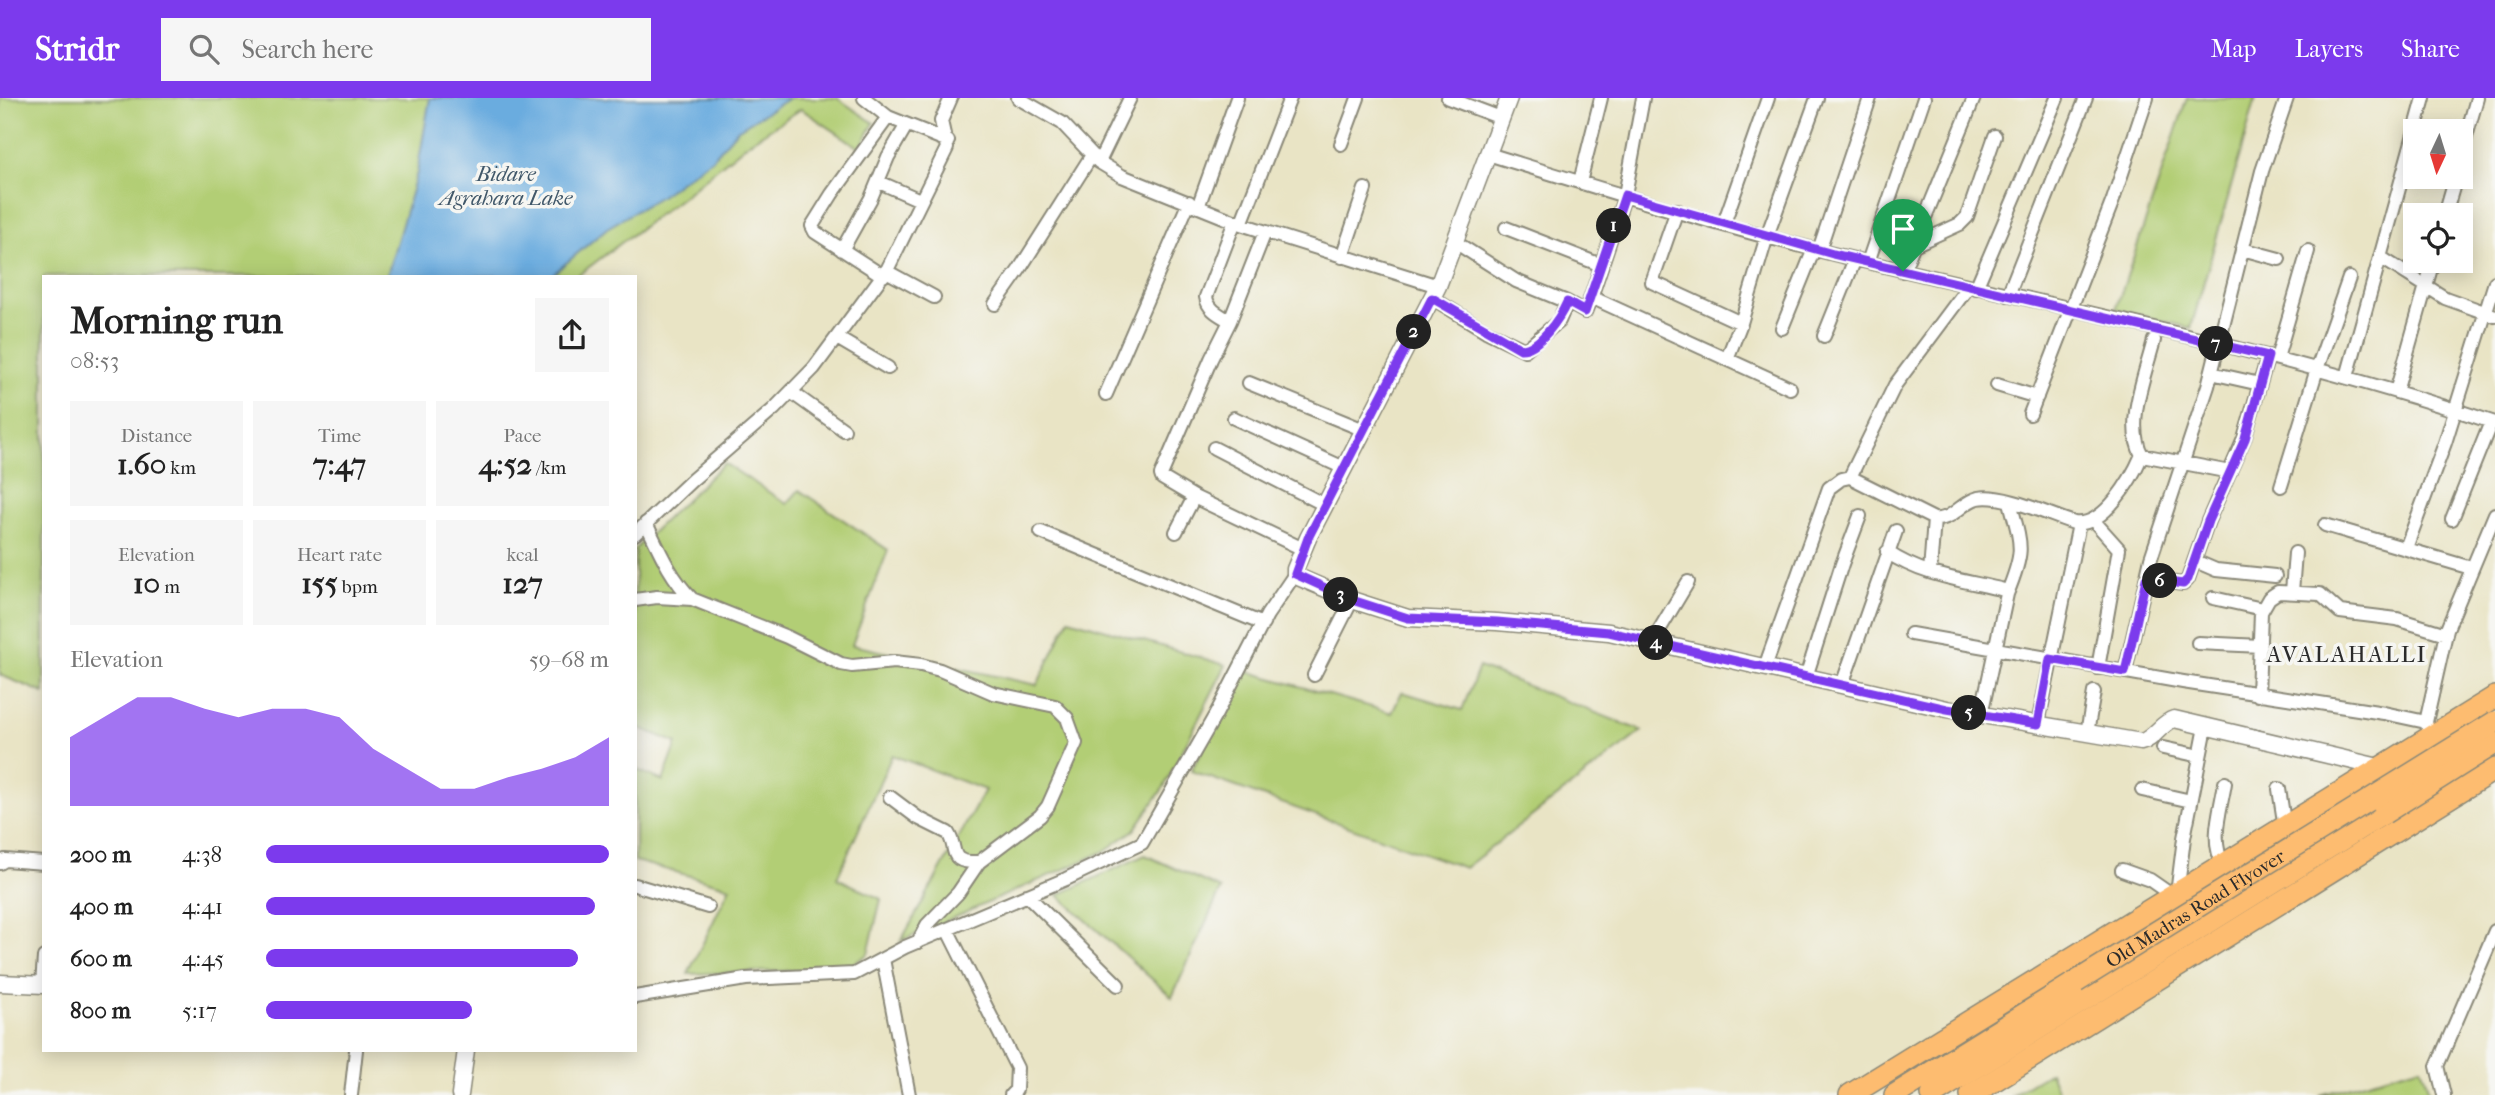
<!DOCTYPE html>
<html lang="en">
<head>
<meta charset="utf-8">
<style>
	:root { --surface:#fff; --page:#f6f6f6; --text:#222; --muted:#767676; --accent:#7c3aed }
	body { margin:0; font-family:"IM FELL French Canon",serif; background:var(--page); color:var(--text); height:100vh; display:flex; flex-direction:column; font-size:26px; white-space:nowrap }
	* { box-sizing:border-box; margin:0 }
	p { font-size:23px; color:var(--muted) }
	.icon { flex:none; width:38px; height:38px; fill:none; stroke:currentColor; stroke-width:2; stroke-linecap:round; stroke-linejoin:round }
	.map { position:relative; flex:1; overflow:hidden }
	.details { position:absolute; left:42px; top:177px; width:595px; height:777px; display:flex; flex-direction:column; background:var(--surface); border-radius:0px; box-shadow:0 4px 18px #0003 }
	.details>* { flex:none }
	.needle { width:46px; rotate:184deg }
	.tools { position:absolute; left:2403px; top:21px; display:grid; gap:14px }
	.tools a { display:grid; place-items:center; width:70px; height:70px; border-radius:0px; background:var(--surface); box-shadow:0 4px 18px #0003; font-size:35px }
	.pin { position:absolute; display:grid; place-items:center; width:60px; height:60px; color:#fff; margin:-72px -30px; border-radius:50% 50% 50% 0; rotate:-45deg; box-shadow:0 0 7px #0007 }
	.pin .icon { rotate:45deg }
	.km { position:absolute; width:35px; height:35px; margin:-18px; border-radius:50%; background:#222; color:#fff; font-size:19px; line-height:35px; text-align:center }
	.round { display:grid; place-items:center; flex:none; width:74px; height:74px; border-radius:0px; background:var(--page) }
	.overview { display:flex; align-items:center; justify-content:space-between; height:119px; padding:0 28px }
	h1 { font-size:38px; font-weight:800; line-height:52px }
	.stats { display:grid; grid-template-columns:repeat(3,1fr); gap:10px; height:119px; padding:7px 28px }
	.stats div { display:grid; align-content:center; border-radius:0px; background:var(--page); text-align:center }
	.stats b { font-size:30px; font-weight:800 }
	.stats small { font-size:19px; font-weight:400 }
	.stats p { font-size:19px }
	.chart { height:196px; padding:14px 28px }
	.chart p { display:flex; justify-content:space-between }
	.chart svg { width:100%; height:126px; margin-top:7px; fill:var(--accent); opacity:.7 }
	ul { padding:0 28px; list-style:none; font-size:23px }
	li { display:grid; grid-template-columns:112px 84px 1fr; align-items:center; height:52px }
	li i { height:18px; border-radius:9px; background:var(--accent) }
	header { display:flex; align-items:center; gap:42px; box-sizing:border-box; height:98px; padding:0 35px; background:var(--accent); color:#fff }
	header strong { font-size:33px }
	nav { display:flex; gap:38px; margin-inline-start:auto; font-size:24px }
	.search { width:490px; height:63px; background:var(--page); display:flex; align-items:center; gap:18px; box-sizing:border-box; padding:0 24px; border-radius:0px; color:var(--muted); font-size:26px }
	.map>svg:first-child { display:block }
</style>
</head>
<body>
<header>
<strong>Stridr</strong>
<div class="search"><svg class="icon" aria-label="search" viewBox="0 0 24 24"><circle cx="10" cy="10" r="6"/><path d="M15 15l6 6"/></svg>Search here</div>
<nav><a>Map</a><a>Layers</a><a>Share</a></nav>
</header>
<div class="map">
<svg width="2495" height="997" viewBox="0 0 2495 997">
	<rect width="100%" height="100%" fill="#f6f6f2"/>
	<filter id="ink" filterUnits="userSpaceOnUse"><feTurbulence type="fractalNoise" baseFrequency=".0143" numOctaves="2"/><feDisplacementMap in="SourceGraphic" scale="14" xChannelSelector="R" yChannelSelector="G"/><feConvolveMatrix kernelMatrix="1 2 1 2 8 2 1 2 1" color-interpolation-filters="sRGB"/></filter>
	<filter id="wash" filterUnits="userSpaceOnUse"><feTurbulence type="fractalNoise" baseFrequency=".00686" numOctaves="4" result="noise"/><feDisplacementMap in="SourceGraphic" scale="28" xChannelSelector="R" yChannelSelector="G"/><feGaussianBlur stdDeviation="1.57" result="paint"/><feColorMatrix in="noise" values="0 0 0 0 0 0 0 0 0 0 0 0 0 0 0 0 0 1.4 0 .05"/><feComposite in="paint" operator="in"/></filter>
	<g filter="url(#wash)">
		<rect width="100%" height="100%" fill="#e9e4c5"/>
		<!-- green -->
		<path fill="#b2ce74" stroke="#6e7c50" stroke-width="2" d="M0 0H430L417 75 387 178H44V595L0 577Z
			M789 0H837L874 25 860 50 801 11 747 46 681 100 577 178H551L607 130 659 99 713 60 737 32Z
			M2187 0H2256L2191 230 2116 211Z
			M724 365 787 406 799 392 888 452 852 547 1037 587 1069 521 1226 567 1164 689 1134 732 1103 754 901 843 985 692 892 657 837 780 881 801 868 856 845 871 688 876 730 789 635 763V671L663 683 677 645 635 628V451Z
			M1479 569 1642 633 1465 770 1191 673 1243 572 1392 615 1402 594 1462 612Z
			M1145 757 1221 791 1172 899 1058 797Z
			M2421 968 2430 997H2320Z
			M2050 974 2059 997H2012Z"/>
		<!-- water -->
		<path fill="#6aacdf" stroke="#4a6c85" stroke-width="2" d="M430 0H789L737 32 713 60 659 99 607 130 551 178H387L417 75Z"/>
	</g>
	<g filter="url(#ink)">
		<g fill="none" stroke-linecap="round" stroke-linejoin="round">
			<!-- minor casing -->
			<g stroke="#8a8878" stroke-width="16">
				<path id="minor" d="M864 0 888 19 948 43
					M1018 0 1062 25 1099 64 1122 78 1241 126 1438 188
					M1448 0 1501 20
					M1643 0 1625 97 1591 199 1790 290
					M1341 46 1358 0
					M1488 56C1608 93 1731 132 1854 161 2069 211 2286 255 2495 325
					M2460 60 2477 0
					M1099 64 1130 0
					M879 84 920 102
					M1580 84 1601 0
					M1198 109 1237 0
					M1677 112 1652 184 1741 225
					M2445 117 2456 79
					M1724 125 1768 0
					M1241 126 1290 0
					M1506 130 1601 167
					M1265 134 1230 223 1211 261 1161 377 1162 380 1194 399 1303 451
					M1455 144 1516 183 1567 204
					M1914 147 1960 126 1967 119 1995 38
					M2242 151 2279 161
					M842 152 871 100 888 59 906 28
					M1819 152 1870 0
					M1342 159 1365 91
					M2380 159 2445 200 2495 218
					M1868 164 1924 0
					M886 173 934 199
					M1903 173 1974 0
					M883 178 815 134 812 128 832 96 888 19
					M1976 190 2057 0
					M2008 197 2086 0
					M1432 200 1486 233 1525 252 1559 223 1567 204 1585 214 1591 199
					M995 206 1019 172 1092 57
					M1230 223C1220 217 1208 212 1206 199L1235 123
					M1782 230 1814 151
					M1824 238 1855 161
					M837 240 888 270
					M2154 242C2146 275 2124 326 2142 357L2230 374
					M2277 260 2308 153
					M1727 261 1741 225 1767 138 1817 0
					M2211 275 2260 286
					M2347 279 2424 0
					M1249 285 1364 332
					M1997 287 2037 299
					M791 294 844 332
					M2396 294 2433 163
					M1106 296 1189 104
					M2030 316 2113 102 2147 0
					M1234 320 1344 370
					M1214 350 1325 407
					M1850 379 1934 421C1953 423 1961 404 1978 400 2003 395 2049 417 2074 425 2104 430 2132 380 2142 357
					M2281 388 2317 271 2349 180
					M2452 421 2491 324
					M2093 422 2119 451 2098 570
					M646 425C659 452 670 479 692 501L787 539 841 566 852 568 894 564 921 567 940 572 993 595 1055 608 1067 620 1076 645 1048 708 1040 718 979 764C946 765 959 752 948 735L918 720 890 699
					M2325 427 2471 470
					M1041 434 1263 526
					M1176 434 1194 399
					M635 436 692 382 774 311 814 270 888 170 947 50 941 23 951 0
					M2406 450 2445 345 2495 184
					M1887 454C1922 478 1963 482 2004 492L2007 496 1981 617
					M2195 463 2216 472 2275 478
					M1930 474 1934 421
					M2146 481 2183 486 2188 481 2208 423 2244 341 2268 258
					M2292 494 2295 455
					M2007 496C2025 452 2022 449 2010 404
					M2213 500 2258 510 2261 514
					M635 502 657 499 692 501
					M1911 536 2183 584 2384 615 2426 624
					M1652 544 1688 484
					M2198 545 2261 548
					M1765 569 1829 390 1841 381 1850 379 1895 287 1969 188
					M2125 574 2151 460 2208 288 2262 73 2287 0
					M1314 577 1352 502
					M1806 579 1842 466 1860 418
					M1842 587 1896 433
					M2258 597 2261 514 2269 500 2278 494 2320 496 2340 514 2397 521 2446 536
					M2038 626 2079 426
					M2428 630 2426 624 2447 531 2495 416
					M2087 635 2094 594
					M2163 650 2200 658
					M2279 691 2285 730
					M2142 692 2191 703
					M0 765 5 762 44 765
					M2224 767C2209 744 2221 711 2225 685
					M2122 772 2150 782 2173 798
					M635 787 708 809
					M2177 796 2184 740 2206 629
					M1027 797 1118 887
					M947 831 1017 970 1016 992 1011 997
					M918 844 927 827 958 795 979 764
					M883 861 909 997
					M42 887 44 859
					M635 899 746 881 854 876 905 849 1066 781 1142 745 1216 616 1267 517 1295 476
					M351 997 356 952
					M2444 997 2437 968 2495 833"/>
			</g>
			<!-- tertiary casing -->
			<g stroke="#8a8878" stroke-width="19">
				<path id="tertiary" d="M1509 0 1438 188 1308 440 1295 471V476L1298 479 1352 502 1408 520 1497 524 1609 534 1947 611 2141 644C2154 641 2161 625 2174 621L2383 670
					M0 885 44 887
					M460 997 466 952"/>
			</g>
			<!-- primary casing -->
			<g stroke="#8a8878" stroke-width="24">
				<path id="primary" d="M1850 997 2495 599
					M1971 997 2495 671"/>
			</g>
			<!-- trunk casing -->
			<g stroke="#8a8878" stroke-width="24">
				<path id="trunk" d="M1895 997 2076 884
					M1932 997 2384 715"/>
			</g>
			<!-- minor -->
			<use href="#minor" stroke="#fff" stroke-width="12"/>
			<!-- tertiary -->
			<use href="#tertiary" stroke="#fff" stroke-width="16"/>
			<!-- primary -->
			<use href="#primary" stroke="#fdbc6f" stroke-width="21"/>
			<!-- trunk -->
			<use href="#trunk" stroke="#fdbc6f" stroke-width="21"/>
			<!-- trunk-bridge casing -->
			<g stroke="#8a8878" stroke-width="24" stroke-linecap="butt">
				<g id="trunk-bridge">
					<path d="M2384 715 2495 645"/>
					<path id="s1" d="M2076 884 2495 624"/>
				</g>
			</g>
			<!-- trunk-bridge -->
			<use href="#trunk-bridge" stroke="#fdbc6f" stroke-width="21"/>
		</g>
	</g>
	<g fill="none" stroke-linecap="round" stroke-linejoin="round" filter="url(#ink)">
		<!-- route casing -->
		<g stroke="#fff" stroke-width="14">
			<path id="route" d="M1625 97 1833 156 2268 258 2245 341 2208 423 2188 481 2183 486 2146 481 2125 574 2050 561 2038 626 1947 611 1609 534 1497 524 1408 520 1352 502 1295 476 1308 440 1432 200 1521 251C1539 251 1560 220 1567 204L1585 214Z"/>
		</g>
		<!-- route -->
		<use href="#route" stroke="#7c3aed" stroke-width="9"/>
	</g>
	<g text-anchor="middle" stroke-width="7" stroke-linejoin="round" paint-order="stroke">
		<!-- street labels -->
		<g font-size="19" fill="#2b2b2b" stroke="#f6f6f2">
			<text dy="7" stroke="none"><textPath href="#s1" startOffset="140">Old Madras Road Flyover</textPath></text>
		</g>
		<!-- water labels -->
		<g font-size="21" font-style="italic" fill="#41586a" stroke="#f6f6f2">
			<text x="506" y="83">Bidare<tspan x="506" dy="24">Agrahara Lake</tspan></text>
		</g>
		<!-- quarter labels -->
		<g font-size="23" letter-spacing="2" fill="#2b2b2b" stroke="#f6f6f2">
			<text x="2347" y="564">AVALAHALLI</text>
		</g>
	</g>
</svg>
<div class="tools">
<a><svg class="needle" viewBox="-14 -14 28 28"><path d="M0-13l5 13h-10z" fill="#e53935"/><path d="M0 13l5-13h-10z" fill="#767676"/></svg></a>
<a><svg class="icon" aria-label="locate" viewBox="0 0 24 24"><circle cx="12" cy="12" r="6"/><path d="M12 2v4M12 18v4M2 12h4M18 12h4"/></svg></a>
</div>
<div class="pin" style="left:1903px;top:173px;background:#1e9e55"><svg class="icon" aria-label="arrive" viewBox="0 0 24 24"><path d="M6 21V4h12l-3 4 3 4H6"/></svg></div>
<b class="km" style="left:1614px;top:128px">1</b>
<b class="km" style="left:1414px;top:234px">2</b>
<b class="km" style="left:1341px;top:497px">3</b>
<b class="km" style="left:1656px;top:545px">4</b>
<b class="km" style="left:1969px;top:615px">5</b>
<b class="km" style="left:2160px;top:483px">6</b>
<b class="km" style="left:2216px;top:246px">7</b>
<section class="details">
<div class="overview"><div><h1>Morning run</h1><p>08:53</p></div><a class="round"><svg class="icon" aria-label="share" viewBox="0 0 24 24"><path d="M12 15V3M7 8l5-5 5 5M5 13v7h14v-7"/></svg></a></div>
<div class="stats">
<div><p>Distance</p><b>1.60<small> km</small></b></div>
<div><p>Time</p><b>7:47</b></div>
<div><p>Pace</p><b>4:52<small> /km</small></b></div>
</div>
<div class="stats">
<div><p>Elevation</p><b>10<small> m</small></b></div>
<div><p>Heart rate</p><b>155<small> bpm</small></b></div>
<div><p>kcal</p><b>127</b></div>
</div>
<div class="chart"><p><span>Elevation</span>59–68 m</p>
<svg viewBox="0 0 160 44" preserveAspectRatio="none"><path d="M0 44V20L10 13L20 6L30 6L40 10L50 13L60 10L70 10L80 13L90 24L100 31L110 38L120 38L130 34L140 31L150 27L160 20V44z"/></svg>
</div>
<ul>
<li><b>200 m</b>4:38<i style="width:100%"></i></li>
<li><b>400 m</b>4:41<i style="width:96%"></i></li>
<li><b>600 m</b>4:45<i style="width:91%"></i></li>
<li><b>800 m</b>5:17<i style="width:60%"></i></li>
</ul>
</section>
</div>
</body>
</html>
